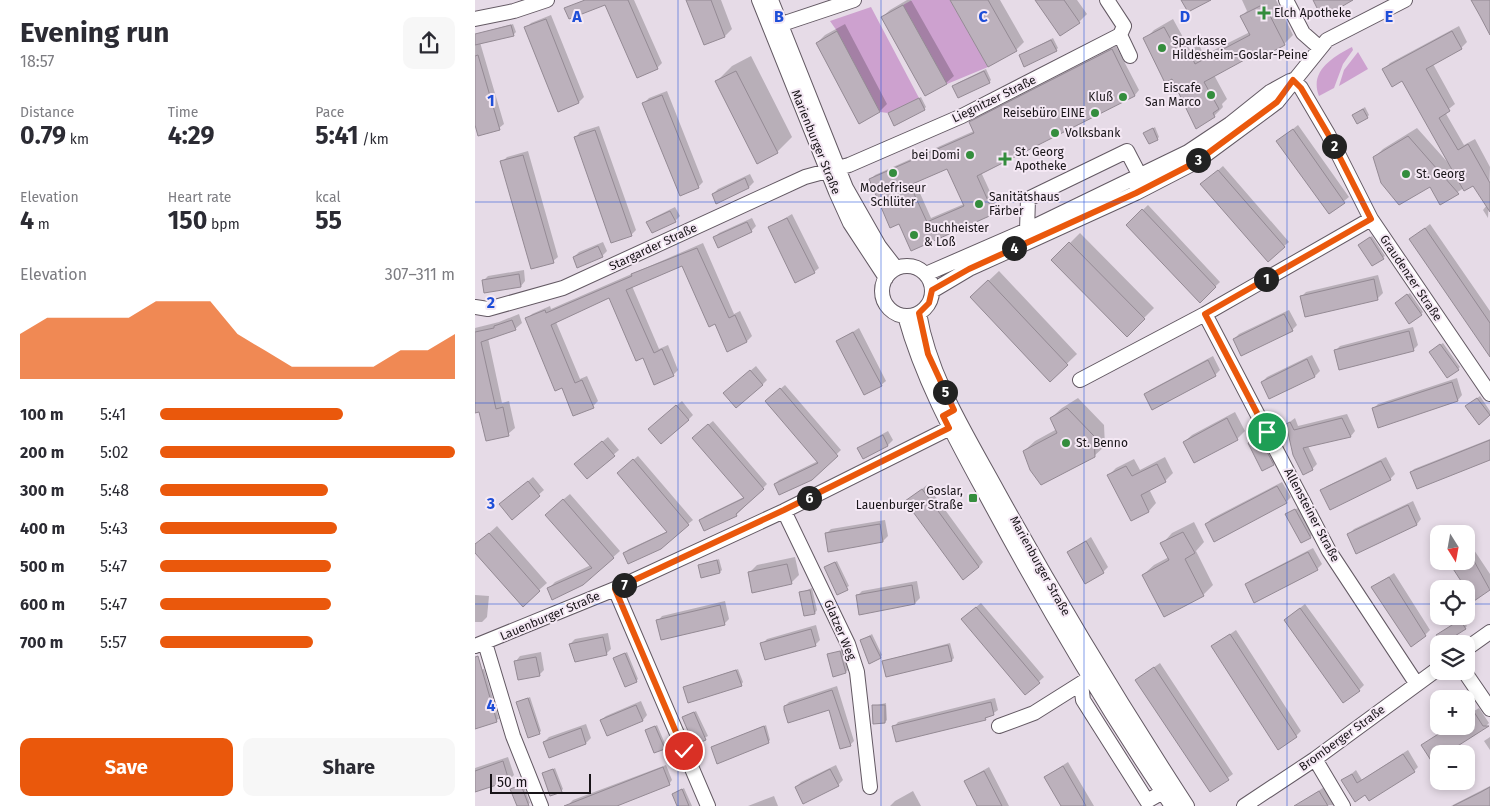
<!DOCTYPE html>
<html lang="en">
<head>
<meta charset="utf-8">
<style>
	:root { --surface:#fff; --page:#f7f7f7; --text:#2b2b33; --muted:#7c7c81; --accent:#ea580c }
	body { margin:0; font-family:"Fira Sans",sans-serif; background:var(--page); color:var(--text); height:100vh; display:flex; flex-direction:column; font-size:19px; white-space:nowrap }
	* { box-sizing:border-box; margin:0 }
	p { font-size:16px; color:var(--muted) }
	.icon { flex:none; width:28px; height:28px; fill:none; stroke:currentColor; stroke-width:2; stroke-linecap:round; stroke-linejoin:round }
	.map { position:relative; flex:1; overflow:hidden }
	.panel { display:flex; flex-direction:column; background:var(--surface); width:475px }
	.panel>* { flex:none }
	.needle { width:32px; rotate:169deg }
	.fabs { position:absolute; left:955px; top:525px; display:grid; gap:10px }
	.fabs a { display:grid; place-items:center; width:45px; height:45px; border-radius:10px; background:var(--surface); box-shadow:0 2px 8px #0003; font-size:25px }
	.scale { position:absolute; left:15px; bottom:12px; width:101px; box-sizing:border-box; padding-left:5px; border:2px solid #181418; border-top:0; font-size:14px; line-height:18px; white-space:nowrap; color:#181418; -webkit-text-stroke:4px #f4e8f4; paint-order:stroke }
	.pin { position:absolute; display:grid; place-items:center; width:42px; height:42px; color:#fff; margin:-21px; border:2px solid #fff; border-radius:50%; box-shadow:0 1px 5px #0007 }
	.km { position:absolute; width:25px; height:25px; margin:-12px; border-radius:50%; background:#222; color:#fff; font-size:14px; line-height:25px; text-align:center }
	.round { display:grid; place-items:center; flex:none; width:52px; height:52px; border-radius:10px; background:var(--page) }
	.summary { display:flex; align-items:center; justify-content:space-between; height:85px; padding:0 20px }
	h1 { font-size:28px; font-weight:700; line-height:38px }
	.stats { display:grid; grid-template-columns:repeat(3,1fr); gap:8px; height:85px; padding:5px 20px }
	.stats div { display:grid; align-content:center }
	.stats b { font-size:25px; font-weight:700 }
	.stats small { font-size:14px; font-weight:400 }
	.stats p { font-size:14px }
	.chart { height:140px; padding:10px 20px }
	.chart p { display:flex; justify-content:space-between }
	.chart svg { width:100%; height:90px; margin-top:5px; fill:var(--accent); opacity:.7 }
	.cta { display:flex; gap:10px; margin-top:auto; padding:10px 20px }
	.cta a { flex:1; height:58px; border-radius:10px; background:var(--accent); color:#fff; font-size:20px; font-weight:700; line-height:58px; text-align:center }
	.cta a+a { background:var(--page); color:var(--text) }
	ul { padding:0 20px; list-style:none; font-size:16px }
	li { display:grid; grid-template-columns:80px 60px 1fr; align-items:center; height:38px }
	li i { height:12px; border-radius:6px; background:var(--accent) }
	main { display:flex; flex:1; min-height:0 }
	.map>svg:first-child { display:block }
</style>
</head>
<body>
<main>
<section class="panel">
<div class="summary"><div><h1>Evening run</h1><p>18:57</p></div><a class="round"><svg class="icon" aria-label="share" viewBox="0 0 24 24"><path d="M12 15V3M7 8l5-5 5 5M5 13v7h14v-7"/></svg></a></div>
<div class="stats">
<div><p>Distance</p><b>0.79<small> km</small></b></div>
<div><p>Time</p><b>4:29</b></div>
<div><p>Pace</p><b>5:41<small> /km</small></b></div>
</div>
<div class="stats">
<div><p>Elevation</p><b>4<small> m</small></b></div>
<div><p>Heart rate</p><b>150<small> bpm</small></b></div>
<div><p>kcal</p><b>55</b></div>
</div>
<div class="chart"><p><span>Elevation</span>307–311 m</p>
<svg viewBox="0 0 160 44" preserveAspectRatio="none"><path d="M0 44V22L10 14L20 14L30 14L40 14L50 6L60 6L70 6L80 22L90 30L100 38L110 38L120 38L130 38L140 30L150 30L160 22V44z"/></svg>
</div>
<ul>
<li><b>100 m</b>5:41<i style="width:62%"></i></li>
<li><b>200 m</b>5:02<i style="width:100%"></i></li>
<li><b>300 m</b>5:48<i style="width:57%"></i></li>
<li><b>400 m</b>5:43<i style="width:60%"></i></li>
<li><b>500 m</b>5:47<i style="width:58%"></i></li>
<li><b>600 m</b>5:47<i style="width:58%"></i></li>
<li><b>700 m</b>5:57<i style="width:52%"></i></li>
</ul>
<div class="cta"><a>Save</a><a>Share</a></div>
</section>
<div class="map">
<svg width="1015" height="806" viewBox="0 0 1015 806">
	<rect width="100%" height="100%" fill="#e6dbe7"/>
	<!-- green -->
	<path fill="#cda1cf" d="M437 0H475L513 67 472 84 428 5Z
		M396 7 444 98 413 113 405 112 362 31 355 21Z
		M877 47 878 50 868 64 859 88 844 96C834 71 858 57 877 47Z
		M883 52 893 69 864 86 869 70Z"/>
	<!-- shadow -->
	<path fill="#0003" fill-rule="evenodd" d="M129 0H159L187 63 182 68Z
		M213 0H246L257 29 250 36Z
		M432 0H436L479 76 471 83 407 17 415 10Z
		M476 0H525L549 42 541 50Z
		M562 0H602L612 14 604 22Z
		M767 0H801L818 35 809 44 785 51 739 75 752 99 747 104 748 107 739 116 670 39 679 30 698 19 715 50 724 45 729 55 775 32 767 16 772 11Z
		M76 15 109 97 104 102 83 110 51 28 56 23Z
		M38 24 41 32 38 35 8 32Z
		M370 24 412 104 405 111 384 122 342 43 350 35Z
		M984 26 992 42 986 48 958 64 980 104 970 112 989 145 1000 139 1015 167 1013 218 1008 210 1012 205 998 185 989 188 965 203 955 185 900 157 908 149 942 128 975 165 928 80 909 69 915 63Z
		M578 38 583 48 581 50 547 54Z
		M4 39 29 124 24 128 0 121V41Z
		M641 46 664 90 660 95 506 172 523 209 518 213 436 249 424 222 395 180 400 175 499 131 495 123 500 118ZM473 167 489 204 456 218 440 182Z
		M276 56 317 137 302 152 242 81 257 66Z
		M511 69 516 80 514 82 480 84Z
		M192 91 228 182 223 187 169 103 174 98Z
		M446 97 451 107 449 109 416 112Z
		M890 107 894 115 892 117 878 115Z
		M823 125 874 197 854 213 803 141Z
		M124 126 161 230 156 235 101 137 105 132Z
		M680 127 684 137 682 139 670 133Z
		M53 151 83 257 78 261 27 162 32 157Z
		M748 166 814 242 809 246 732 180Z
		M275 174 279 182 274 187 242 202 238 194 243 189Z
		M673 205 745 282 725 301 652 225Z
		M200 207 205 216 200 221 173 222 178 218Z
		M317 214 344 268 339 272 294 228Z
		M277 218 281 226 276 231 243 246 239 238 244 233Z
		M955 224 1015 311V355L936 239Z
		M605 233 679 308 652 335 578 260Z
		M897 236 910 256 897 265 886 243Z
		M128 242 132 251 127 256 99 257 104 252Z
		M228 243 259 314 265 311 277 336 272 341 253 350 241 323 207 264 157 286 184 349 193 345 203 370 198 375 168 356 135 297 81 322 105 379 112 376 123 401 118 406 88 387 52 319 57 314 75 306 76 309Z
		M49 270 50 281 46 286 8 281 13 276Z
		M524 271 602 354 575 380 507 287Z
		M903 275 908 293 903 298 831 315 826 297 831 292Z
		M935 293 948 312 946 314 923 301Z
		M814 310 822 325 817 330 759 339 764 334Z
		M44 314 47 323 40 329 13 338 27 403 34 401 40 428 33 434 5 411 0 412V328L24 322Z
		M938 327 943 345 938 350 860 351 865 346Z
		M384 328 411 381 406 385 363 341Z
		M968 343 985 367 983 369 957 350Z
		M837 355 845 371 840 376 795 397 787 382 792 377Z
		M738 356 745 370 740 375 670 395 675 390Z
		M281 366 292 380 288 384 255 388Z
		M982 378 987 395 983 400 898 409 903 404Z
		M310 385 366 450 336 479 300 484 304 480 343 461 296 397Z
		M1005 396 1015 411V415L1004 423 994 404Z
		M603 398 629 425 630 446 619 456 549 451 560 441 582 429 576 418 587 408Z
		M207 401 218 415 213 420 180 424Z
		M760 412 770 431 762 439 719 462 709 442 717 435Z
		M872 414 880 431 876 436 833 446 842 464 837 469 812 424 820 418 823 426Z
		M238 421 292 484 261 515 225 520 230 516 269 497 223 433Z
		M413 431 418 440 413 445 388 457 384 448 389 444Z
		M787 436 800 462 798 464 774 443Z
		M133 437 144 450 112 477 106 459Z
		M1015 439V459L936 472 939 469Z
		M163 456 218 520 213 524 149 553 154 549 193 531 148 469Z
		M690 457 698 473 690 481 674 489 681 503 674 511 656 520 634 475 641 468 659 459 665 470Z
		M911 457 920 474 915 479 847 490 852 486Z
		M58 477 69 490 37 518 31 500Z
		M807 482 816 497 811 502 731 524 736 519Z
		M452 485 508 562 504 567 432 501Z
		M95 494 145 551 108 584 73 589 80 582 116 565 78 508Z
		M938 501 946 519 942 524 874 534 879 529Z
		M823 508 837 535 835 537 814 513Z
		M410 520 413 536 408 541 351 534 356 529Z
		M719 522 729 542 721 551 738 585 728 595 668 575 679 565 694 557 687 544 697 533Z
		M22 526 72 583 64 590 0 551V546Z
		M983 526 989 534H972Z
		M616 537 633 567 628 572 594 552Z
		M991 538 1015 574V588L999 599 991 561Z
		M838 548 847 564 842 569 771 584 776 580Z
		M320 557 324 575 316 583 274 573 282 565Z
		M244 559 247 570 245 572 224 565Z
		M362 561 374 586 362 593 350 567Z
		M919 573 955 630 950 635 898 587Z
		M442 581 445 598 440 603 382 596 387 591Z
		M337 588 342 610 340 613 325 593Z
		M0 595 14 596 12 617 7 622H0Z
		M250 601 254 619 249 624 183 621 187 616Z
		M506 603 569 677 551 693 493 614Z
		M830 604 889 685 884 690 810 620Z
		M987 619 992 626 990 628 965 633Z
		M341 625 345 640 340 645 287 644 292 639Z
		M761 630 826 731 821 736 738 646Z
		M133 633 136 649 131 654 95 644 100 639Z
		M397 634 407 655 405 657 386 641Z
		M475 643 479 658 477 660 408 661Z
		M367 650 373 670 371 672 354 655Z
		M66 652 69 670 64 675 41 661 45 656Z
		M152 652 163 679 161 681 140 658Z
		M685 663 758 774 735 791 661 680Z
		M9 669 24 719 0 727V671Z
		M263 669 268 682 266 685 209 687Z
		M362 686 379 741 375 745 355 708 310 706 314 702Z
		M55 697 66 731 64 733 42 702Z
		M520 698 523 710 510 719 422 741 419 727 423 722Z
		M166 701 172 715 168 720 132 735 126 720 131 716Z
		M411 703 412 720 410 722 398 706Z
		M1004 708 1014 723 1009 728 948 745 975 726H991V716Z
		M221 711 233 736 219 743 208 717Z
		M111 724 116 738 111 743 75 756 69 742 74 737Z
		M182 725 191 746 189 748 171 731Z
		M291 725 295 740 293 742 237 747Z
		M1015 737V750L1009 741Z
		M933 750 943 767 939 771 890 793 868 781 881 770 887 780Z
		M33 757 39 775 34 780 0 791V768Z
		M593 762 619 806H587L570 777Z
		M191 765 197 780 194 784 136 806H96L95 803 98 800Z
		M361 765 368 780 363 785 321 787 326 782Z
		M514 767 534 806H503L490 781Z
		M80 768 88 789 86 791 68 774Z
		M48 784 55 803 50 806H43L37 789Z
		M1015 786V806H976Z
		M849 787 860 805 831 806 828 802Z
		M209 788 217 806H203L198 794Z
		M438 791 446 806H415L420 801Z
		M299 796 303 806H273Z"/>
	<!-- building -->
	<path fill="#bcb1bc" stroke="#948a94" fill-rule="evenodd" d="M110 0H153L183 69 162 78 130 5 94 19 89 8Z
		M211 0H236L250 37 229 45Z
		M475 0H513L542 51 513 67Z
		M560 0H589L605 23 585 36Z
		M706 0H736L713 12Z
		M838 0H878L847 18Z
		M996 0H1015V35L1005 16Z
		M789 4 810 45 787 57 784 52 729 82 744 109 738 113 740 117 721 129 697 79 690 83 668 38 689 27 706 58 715 53 720 64 775 35 765 16Z
		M428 5 472 84 450 96 406 17Z
		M71 19 104 103 83 112 49 27Z
		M36 25 39 36 0 45V34Z
		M362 31 405 112 384 124 341 43Z
		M977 31 987 49 951 69 975 111 964 118 983 150 993 144 1015 183V212L998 186 989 191 927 81 917 87 907 69Z
		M576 40 582 51 549 67 544 55Z
		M637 49 660 96 502 176 519 214 436 251 424 224 415 228 394 179 499 133 494 122ZM472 169 489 206 452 222 435 185Z
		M3 55 25 130 3 136 0 125V56Z
		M261 71 303 153 282 164 240 81Z
		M509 71 515 83 483 98 477 86Z
		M187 95 224 188 205 196 167 103Z
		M444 98 450 110 419 126 413 113Z
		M888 109 893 118 882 124 877 115Z
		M678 128 683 140 674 144 668 133Z
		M818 129 870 203 854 214 801 141Z
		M120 130 157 236 136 243 99 137Z
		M933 136 984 194 965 205 955 187 924 205 906 183 898 157Z
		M48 155 79 263 56 269 25 161Z
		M743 170 810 247 793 262 725 184Z
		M270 178 274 188 241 204 237 194Z
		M667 209 741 287 725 303 651 225Z
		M195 211 201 222 177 233 171 222Z
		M312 218 340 273 320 283 293 227Z
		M272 222 277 232 243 248 238 237Z
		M950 228 1015 323V357L934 239Z
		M895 237 909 259 897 266 883 245Z
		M594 242 670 319 652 337 576 260Z
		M123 246 128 257 102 268 98 257Z
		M222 248 254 318 260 315 272 342 252 352 240 324 234 327 207 266 151 290 179 353 187 349 199 376 179 385 168 358 161 361 134 298 76 325 100 383 107 380 119 408 98 416 87 388 80 391 50 318 70 310 71 313 157 276 156 274Z
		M44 274 46 287 9 293 7 280Z
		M899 279 903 300 830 317 825 296Z
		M513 280 593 365 575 382 495 297Z
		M932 294 947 315 934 324 920 303Z
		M809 314 818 331 766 356 758 339Z
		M37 320 41 330 6 342 21 409 28 407 34 436 11 441 4 412 0 413V332L19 328V326Z
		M934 331 939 351 864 370 859 350Z
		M378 332 407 386 389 395 361 341Z
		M965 344 984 370 972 378 954 352Z
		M832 359 840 377 794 399 786 382Z
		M733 360 741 376 677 410 669 394Z
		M275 370 288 385 261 408 248 393Z
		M977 382 983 401 903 428 897 408Z
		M305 388 363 456 337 480 304 495 299 484 343 463 290 401Z
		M1002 398 1015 415 1004 425 990 406Z
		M201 405 214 420 186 444 173 429Z
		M592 408 619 436 620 457 566 485 555 470 548 451 582 433 575 418Z
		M752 418 763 440 719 463 708 442Z
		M867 418 876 437 828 448 838 470 828 475 818 455 811 424 815 422 819 430Z
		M233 424 289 489 261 514 262 516 229 531 224 520 269 498 217 438Z
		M408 435 413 446 388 459 382 448Z
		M784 437 799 465 787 471 773 443Z
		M1015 440V460L942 489 935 472Z
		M127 441 140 456 112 479 99 464Z
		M158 459 214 525 186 549 153 564 148 553 192 532 142 473Z
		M906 461 916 480 855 510 845 490Z
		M682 464 691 482 666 495 674 512 656 521 632 475 651 466 657 476Z
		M53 481 65 496 37 520 24 504Z
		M802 486 812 503 739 542 730 524Z
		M447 489 504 567 488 580 430 501Z
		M88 499 139 558 108 585 77 600 72 588 117 568 70 515Z
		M933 505 942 525 881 554 872 534Z
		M820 509 836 538 826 543 810 514Z
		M405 524 408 542 353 552 350 533Z
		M708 532 720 553 710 559 729 596 689 617 667 575 694 560 685 543Z
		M14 533 65 591 48 607 0 553V544Z
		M611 541 629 573 610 584 592 552Z
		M833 552 843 570 779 603 770 584Z
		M242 560 245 573 226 578 223 565Z
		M973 561H999L1015 590 999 601Z
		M360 562 373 590 362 595 349 567Z
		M312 564 317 584 277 593 273 572Z
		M914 577 951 636 936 647 896 587Z
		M437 585 440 604 384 615 381 595Z
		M335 590 340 614 329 616 324 592Z
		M245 605 250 625 186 640 181 620Z
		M501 607 565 683 550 695 486 619Z
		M825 608 885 691 868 703 809 620Z
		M985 620 991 629 967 644 961 635Z
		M336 629 341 646 290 660 285 643Z
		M755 634 822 737 803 750 736 646Z
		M395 636 406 658 394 664 385 640Z
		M128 637 132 655 100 662 94 644Z
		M473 645 477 661 411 677 407 661Z
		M365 651 371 673 358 677 352 654Z
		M150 653 162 682 150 687 138 658Z
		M3 656 22 722 0 729V657Z
		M61 657 65 676 43 680 39 661Z
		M679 667 754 780 735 792 660 680Z
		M261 670 267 686 213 703 208 687Z
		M357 690 376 746 365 749 354 710 313 723 309 710V706Z
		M53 698 65 734 53 738 41 702Z
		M516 702 519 715 510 718 511 720 421 742 417 726Z
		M161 705 168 721 132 736 125 720Z
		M397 705H410V723L398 724Z
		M219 712 231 740 219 745 207 717Z
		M999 712 1008 726H1014L970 754H964V758L957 762 946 745 976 726H991V716Z
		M180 726 190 749 179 753 170 730Z
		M289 726 294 743 242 764 236 747Z
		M106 728 111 744 74 758 68 742Z
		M928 754 940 772 894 801 890 795 880 802 866 780 877 774 882 783Z
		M28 761 34 781 0 792V771Z
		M588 766 606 797 611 806H586L569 777Z
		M188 767 195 785 142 806H89Z
		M78 769 87 792 75 796 67 773Z
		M355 769 364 786 328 804 320 787Z
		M509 771 527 806H502L489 781Z
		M46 785 54 806H42L35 789Z
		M1015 787V806H978L1006 792Z
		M207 789 214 806H202L197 794Z
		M844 791 853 806H819Z"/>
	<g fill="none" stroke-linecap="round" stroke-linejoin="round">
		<!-- minor casing -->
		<g stroke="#635963" stroke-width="16">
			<path id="minor" d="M284 0 361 192 375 223 411 278
				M296 0 371 188 404 246 421 268
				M811 0 828 33 845 48
				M0 19 39 11 72 0
				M298 27 379 0
				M645 35 655 56
				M818 80 826 88 853 134 896 219 1015 394
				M896 219 730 314 854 551 941 683
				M552 230 553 199 652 151 665 176 663 185
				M407 291a25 25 0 1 1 50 0a25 25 0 1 1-50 0Z
				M451 274 552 230 713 152 755 124 795 92 815 81
				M457 291 494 269 661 193 721 162 802 102 852 40 930 0
				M0 307 13 309 88 288 330 177 374 165 487 116 645 35 649 26 632 0
				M444 313C455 378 492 435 523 492 582 599 645 703 712 806
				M430 316C449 385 484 445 518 508 573 610 632 710 697 806
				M605 380 730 314
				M309 511 373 644 382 672 395 787
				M140 589 233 806
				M10 643 38 736 66 806
				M0 646 140 589 309 511 483 424
				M991 649 1015 632
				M989 671 1015 709
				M606 684 608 700 672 801 688 792
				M524 726 559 713 613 679
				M840 759 868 806
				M769 806 840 759 964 668"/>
		</g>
		<!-- minor -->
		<use href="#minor" stroke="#fff" stroke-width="14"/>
	</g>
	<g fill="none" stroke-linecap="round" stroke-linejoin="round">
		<!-- route casing -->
		<g stroke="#fff" stroke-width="10">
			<path id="route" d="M209 751 140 589 309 510 474 428 468 416 479 410 453 354 444 313 454 303 457 290 494 269 661 193 721 162 802 102 818 80 826 88 853 134 896 219 730 314 792 432"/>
		</g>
		<!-- route -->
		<use href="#route" stroke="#ea580c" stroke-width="6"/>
	</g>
	<!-- grid -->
	<path fill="none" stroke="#1d4ed8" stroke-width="1" stroke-opacity="0.55" d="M203 0V806M406 0V806M609 0V806M812 0V806M0 202H1015M0 403H1015M0 604H964M991 604H1015"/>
	<!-- markers -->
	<g fill="#348d3d" stroke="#f4e8f4" stroke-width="2">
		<path d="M786.5 5.5h5v5h5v5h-5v5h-5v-5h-5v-5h5z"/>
		<circle cx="687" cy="48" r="5"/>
		<circle cx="736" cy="95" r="5"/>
		<circle cx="648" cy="97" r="5"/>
		<circle cx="620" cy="113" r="5"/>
		<circle cx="580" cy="133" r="5"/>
		<circle cx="495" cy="155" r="5"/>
		<path d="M527.5 151.5h5v5h5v5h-5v5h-5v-5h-5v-5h5z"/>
		<circle cx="418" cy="173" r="5"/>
		<circle cx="931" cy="174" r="5"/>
		<circle cx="504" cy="204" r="5"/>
		<circle cx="439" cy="235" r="5"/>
		<circle cx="591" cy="443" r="5"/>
		<rect x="493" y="493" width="10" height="10" rx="2.5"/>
	</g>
	<g text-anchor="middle" stroke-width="4" stroke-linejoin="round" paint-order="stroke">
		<!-- poi labels -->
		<g font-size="12" fill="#181418" stroke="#f4e8f4" text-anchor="start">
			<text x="799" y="17">Elch Apotheke</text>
			<text x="697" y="45">Sparkasse<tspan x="697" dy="14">Hildesheim-Goslar-Peine</tspan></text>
			<text x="726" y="92" text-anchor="end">Eiscafe<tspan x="726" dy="14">San Marco</tspan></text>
			<text x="638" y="101" text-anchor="end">Kluß</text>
			<text x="610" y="117" text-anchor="end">Reisebüro EINE</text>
			<text x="590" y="137">Volksbank</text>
			<text x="540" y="156">St. Georg<tspan x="540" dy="14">Apotheke</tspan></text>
			<text x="485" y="159" text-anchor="end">bei Domi</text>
			<text x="941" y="178">St. Georg</text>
			<text x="418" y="192" text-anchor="middle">Modefriseur<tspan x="418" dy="14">Schlüter</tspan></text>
			<text x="514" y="201">Sanitätshaus<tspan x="514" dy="14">Färber</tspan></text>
			<text x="449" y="232">Buchheister<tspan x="449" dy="14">&amp; Loß</tspan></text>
			<text x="601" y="447">St. Benno</text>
			<text x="488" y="495" text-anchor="end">Goslar,<tspan x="488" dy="14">Lauenburger Straße</tspan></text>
		</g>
		<!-- street labels -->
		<g font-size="12" fill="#181418" stroke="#f4e8f4">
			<text transform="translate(519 99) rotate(-26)" y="4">Liegnitzer Straße</text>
			<text transform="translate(341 142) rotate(68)" y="4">Marienburger Straße</text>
			<text transform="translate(178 247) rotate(-25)" y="4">Stargarder Straße</text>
			<text transform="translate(936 278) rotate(56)" y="4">Graudenzer Straße</text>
			<text transform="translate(837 515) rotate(62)" y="4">Allensteiner Straße</text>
			<text transform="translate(565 566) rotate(61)" y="4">Marienburger Straße</text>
			<text transform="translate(75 616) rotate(-23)" y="4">Lauenburger Straße</text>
			<text transform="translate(365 630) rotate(67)" y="4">Glatzer Weg</text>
			<text transform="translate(867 738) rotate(-36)" y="4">Bromberger Straße</text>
		</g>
	</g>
	<g font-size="16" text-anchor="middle" font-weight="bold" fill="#1d4ed8" stroke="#f4e8f4" stroke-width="4" stroke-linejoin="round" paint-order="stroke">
		<text x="102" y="22">A</text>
		<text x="304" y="22">B</text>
		<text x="508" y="22">C</text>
		<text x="710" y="22">D</text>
		<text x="914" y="22">E</text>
		<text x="16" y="106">1</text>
		<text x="16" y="308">2</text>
		<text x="16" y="509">3</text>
		<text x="16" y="711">4</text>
	</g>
</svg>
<div class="fabs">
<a><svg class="needle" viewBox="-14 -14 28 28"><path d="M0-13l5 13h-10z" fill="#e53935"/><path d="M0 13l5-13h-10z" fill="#7c7c81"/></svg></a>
<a><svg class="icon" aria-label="locate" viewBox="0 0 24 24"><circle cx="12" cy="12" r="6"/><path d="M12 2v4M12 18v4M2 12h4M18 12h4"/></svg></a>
<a><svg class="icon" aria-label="layers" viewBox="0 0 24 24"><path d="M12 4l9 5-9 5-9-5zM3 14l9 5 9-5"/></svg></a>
<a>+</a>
<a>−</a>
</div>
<div class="scale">50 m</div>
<div class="pin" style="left:792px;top:432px;background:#1e9e55"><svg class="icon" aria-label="arrive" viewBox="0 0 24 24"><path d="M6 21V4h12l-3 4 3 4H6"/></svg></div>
<div class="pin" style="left:209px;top:751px;background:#d93025"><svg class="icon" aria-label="check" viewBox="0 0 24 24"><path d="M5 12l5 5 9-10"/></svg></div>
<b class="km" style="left:791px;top:279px">1</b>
<b class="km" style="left:859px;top:146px">2</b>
<b class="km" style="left:723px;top:160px">3</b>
<b class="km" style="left:539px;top:248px">4</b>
<b class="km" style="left:470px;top:392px">5</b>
<b class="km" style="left:334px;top:498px">6</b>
<b class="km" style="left:149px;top:585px">7</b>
</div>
</main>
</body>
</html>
